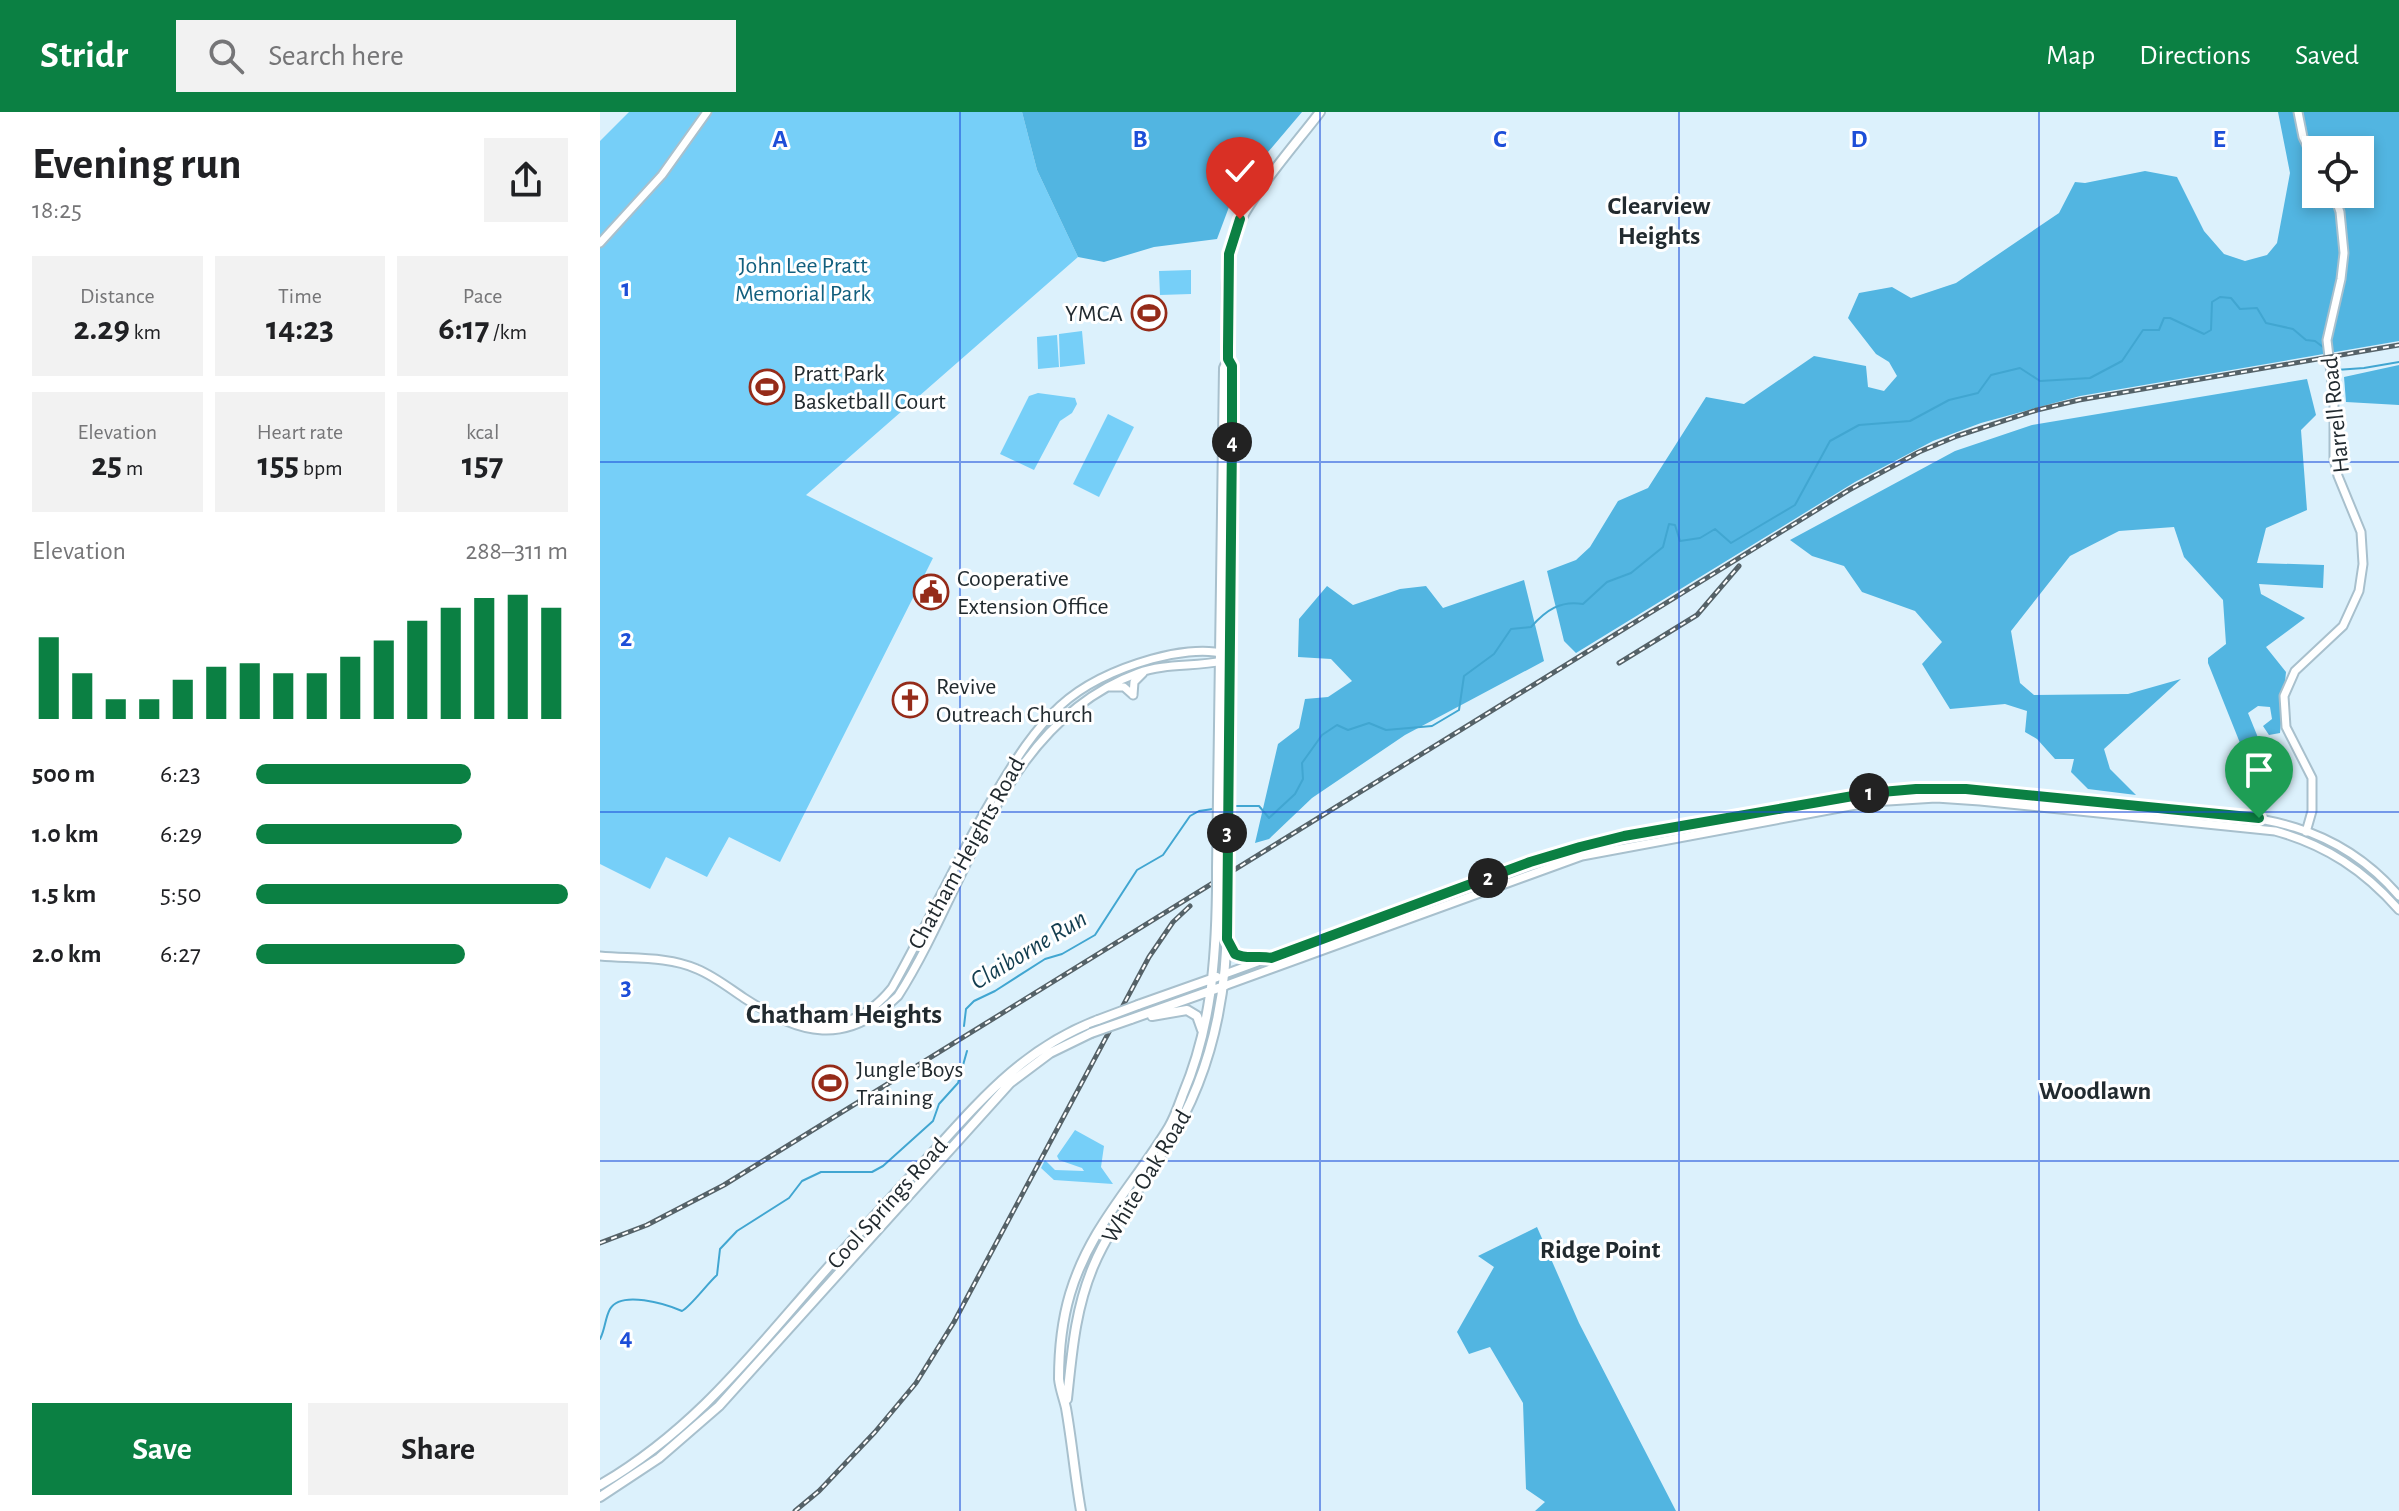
<!DOCTYPE html>
<html lang="en">
<head>
<meta charset="utf-8">
<style>
	:root { --surface:#fff; --page:#f2f2f2; --text:#202124; --muted:#757577; --accent:#0b8043 }
	body { margin:0; font-family:"Alegreya Sans",sans-serif; background:var(--page); color:var(--text); height:100vh; display:flex; flex-direction:column; font-size:30px; white-space:nowrap }
	* { box-sizing:border-box; margin:0 }
	p { font-size:26px; color:var(--muted) }
	.icon { flex:none; width:44px; height:44px; fill:none; stroke:currentColor; stroke-width:2; stroke-linecap:round; stroke-linejoin:round }
	.map { position:relative; flex:1; overflow:hidden }
	.panel { display:flex; flex-direction:column; background:var(--surface); width:600px }
	.panel>* { flex:none }
	.controls { position:absolute; left:1702px; top:24px; display:grid; gap:16px }
	.controls a { display:grid; place-items:center; width:72px; height:72px; border-radius:0px; background:var(--surface); box-shadow:0 4px 12px #0003; font-size:40px }
	.pin { position:absolute; display:grid; place-items:center; width:68px; height:68px; color:#fff; margin:-82px -34px; border-radius:50% 50% 50% 0; rotate:-45deg; box-shadow:0 0 8px #0007 }
	.pin .icon { rotate:45deg }
	.km { position:absolute; width:40px; height:40px; margin:-20px; border-radius:50%; background:#222; color:#fff; font-size:22px; line-height:40px; text-align:center }
	.round { display:grid; place-items:center; flex:none; width:84px; height:84px; border-radius:0px; background:var(--page) }
	.head { display:flex; align-items:center; justify-content:space-between; height:136px; padding:0 32px }
	h1 { font-size:44px; font-weight:600; line-height:60px }
	.metrics { display:grid; grid-template-columns:repeat(3,1fr); gap:12px; height:136px; padding:8px 32px }
	.metrics div { display:grid; align-content:center; border-radius:0px; background:var(--page); text-align:center }
	.metrics b { font-size:34px; font-weight:600 }
	.metrics small { font-size:22px; font-weight:400 }
	.metrics p { font-size:22px }
	.chart { height:224px; padding:16px 32px }
	.chart p { display:flex; justify-content:space-between }
	.chart svg { width:100%; height:144px; margin-top:8px; stroke:var(--accent); stroke-width:6 }
	.action { display:flex; gap:16px; margin-top:auto; padding:16px 32px }
	.action a { flex:1; height:92px; border-radius:0px; background:var(--accent); color:#fff; font-size:32px; font-weight:600; line-height:92px; text-align:center }
	.action a+a { background:var(--page); color:var(--text) }
	ul { padding:0 32px; list-style:none; font-size:26px }
	li { display:grid; grid-template-columns:128px 96px 1fr; align-items:center; height:60px }
	li i { height:20px; border-radius:10px; background:var(--accent) }
	header { display:flex; align-items:center; gap:48px; box-sizing:border-box; height:112px; padding:0 40px; background:var(--accent); color:#fff }
	header strong { font-size:38px }
	nav { display:flex; gap:44px; margin-inline-start:auto; font-size:28px }
	.search { width:560px; height:72px; background:var(--page); display:flex; align-items:center; gap:20px; box-sizing:border-box; padding:0 28px; border-radius:0px; color:var(--muted); font-size:30px }
	main { display:flex; flex:1; min-height:0 }
	.map>svg:first-child { display:block }
</style>
</head>
<body>
<header>
<strong>Stridr</strong>
<div class="search"><svg class="icon" aria-label="search" viewBox="0 0 24 24"><circle cx="10" cy="10" r="6"/><path d="M15 15l6 6"/></svg>Search here</div>
<nav><a>Map</a><a>Directions</a><a>Saved</a></nav>
</header>
<main>
<section class="panel">
<div class="head"><div><h1>Evening run</h1><p>18:25</p></div><a class="round"><svg class="icon" aria-label="share" viewBox="0 0 24 24"><path d="M12 15V3M7 8l5-5 5 5M5 13v7h14v-7"/></svg></a></div>
<div class="metrics">
<div><p>Distance</p><b>2.29<small> km</small></b></div>
<div><p>Time</p><b>14:23</b></div>
<div><p>Pace</p><b>6:17<small> /km</small></b></div>
</div>
<div class="metrics">
<div><p>Elevation</p><b>25<small> m</small></b></div>
<div><p>Heart rate</p><b>155<small> bpm</small></b></div>
<div><p>kcal</p><b>157</b></div>
</div>
<div class="chart"><p><span>Elevation</span>288–311 m</p>
<svg viewBox="0 0 160 44" preserveAspectRatio="none"><path d="M5 44V19M15 44V30M25 44V38M35 44V38M45 44V32M55 44V28M65 44V27M75 44V30M85 44V30M95 44V25M105 44V20M115 44V14M125 44V10M135 44V7M145 44V6M155 44V10"/></svg>
</div>
<ul>
<li><b>500 m</b>6:23<i style="width:69%"></i></li>
<li><b>1.0 km</b>6:29<i style="width:66%"></i></li>
<li><b>1.5 km</b>5:50<i style="width:100%"></i></li>
<li><b>2.0 km</b>6:27<i style="width:67%"></i></li>
</ul>
<div class="action"><a>Save</a><a>Share</a></div>
</section>
<div class="map">
<svg width="1799" height="1399" viewBox="0 0 1799 1399">
	<rect width="100%" height="100%" fill="#dcf1fc"/>
	<!-- green -->
	<path fill="#76cff8" d="M29 0H422L437 58 478 145 206 383 333 446 180 750 129 725 107 765 66 745 50 777 0 752V29Z
		M591 158V182L560 183 559 159Z
		M482 219 485 252 460 255 459 222Z
		M457 223 459 255 438 257 437 225Z
		M438 281 475 286 477 292 472 301 460 309 434 358 400 342 429 284Z
		M508 302 534 315 499 385 473 372Z
		M475 1018 504 1034 501 1055 513 1072 454 1068 441 1056 445 1048 455 1058 484 1059 482 1056 459 1048 457 1044Z"/>
	<!-- forest -->
	<path fill="#52b5e1" fill-rule="evenodd" d="M422 0H702L635 79 617 127 554 135 504 150 478 145 437 58Z
		M1678 0H1799V229L1480 284 1381 311 1333 329 1255 370 976 541 964 529 947 459 976 448 990 435 1018 389 1048 376 1106 285 1144 292 1214 244 1266 254 1268 275 1284 279 1297 264 1289 250 1276 242 1248 206 1259 181 1292 175 1311 186 1356 171 1459 101 1475 70 1485 71 1545 59 1577 65 1604 119 1624 142 1645 149 1667 143 1677 131 1690 61ZM1716 38H1760V82H1716Z
		M1799 253V293L1746 290 1744 265Z
		M1707 267 1716 303 1701 318 1707 398 1666 416 1657 451 1724 453 1723 476 1659 472 1661 482 1705 506 1666 535 1686 560 1680 621 1669 623 1663 614 1672 607 1670 595 1658 594 1648 601 1659 628 1642 636 1608 551V546L1626 532 1623 488 1584 445 1574 415 1519 419 1470 444 1411 519 1420 571 1434 583 1528 582 1581 567 1504 637 1510 657 1536 683 1488 677 1471 660 1474 647H1455L1437 627 1425 620 1427 599 1405 592 1350 597 1322 552 1342 530 1315 499 1262 480 1244 454 1212 444 1190 428 1355 339 1432 313Z
		M924 468 944 549 805 623 712 686 669 727 655 731 678 632 699 616 705 587 728 585 752 569 731 547 698 545 699 507 727 474 753 493 800 477 826 474 843 496Z
		M937 1115 979 1211 1076 1399H935L945 1390 926 1377 923 1291 890 1235 869 1242 857 1220 894 1155 878 1144Z"/>
	<g fill="none" stroke-linecap="round" stroke-linejoin="round">
		<!-- stream -->
		<path stroke="#41a6d1" stroke-width="2" d="M1736 258 1764 256 1799 250
			M631 694H659L669 706 695 682 703 667 702 651 722 623 737 613 748 618 769 611 786 618 832 614 859 598 864 564 894 542 911 517 931 515C946 498 961 488 983 492L1007 470 1031 461 1063 435 1069 412 1075 413 1080 429 1100 426 1115 417 1131 431 1195 393 1230 329 1259 313 1310 309 1349 288 1378 281 1391 263 1420 256 1440 269 1490 266 1522 249 1543 218H1559L1564 206H1570L1604 222 1611 218 1612 190 1620 185 1631 186 1640 197 1657 196 1666 211 1693 217 1706 228 1715 229 1723 235
			M364 914 366 897 374 889 395 879 445 847 462 842 495 823 537 758 563 743 590 704 599 699 613 697
			M0 1227C5 1218 5 1206 10 1197 21 1178 66 1192 82 1199 91 1194 107 1172 117 1163L120 1137 137 1119 189 1086 202 1069 221 1060H272L283 1054 333 1009 339 992 358 971 367 939"/>
		<!-- secondary casing -->
		<g stroke="#a8c0cd" stroke-width="11">
			<path id="secondary" d="M1698 0 1703 25 1716 52
				M0 131 62 63 107 0
				M510 575H524L533 583
				M533 583 534 570 543 561
				M1706 720 1712 699V666L1686 615 1684 584 1695 559 1743 514 1759 479 1763 452 1761 420 1738 364 1734 347V287L1727 228 1741 167 1744 141 1740 100 1734 82
				M0 844C32 847 68 844 97 857 114 864 129 876 144 886 201 923 245 935 298 884 369 773 401 611 538 561 565 551 595 555 622 549
				M625 862 930 750C1003 725 1079 714 1155 701 1208 691 1262 679 1316 677 1390 674 1466 688 1539 695 1641 704 1727 700 1799 784
				M624 874 982 744 1272 690 1336 686 1380 689 1675 719C1726 733 1765 759 1799 798
				M210 916C218 913 223 914 230 913 256 910 276 896 292 876 329 811 359 741 398 677 416 647 434 618 460 594 485 571 520 556 552 547 573 541 604 536 625 542"/>
		</g>
		<!-- primary casing -->
		<g stroke="#a8c0cd" stroke-width="12">
			<path id="primary" d="M628 649 631 511 632 255 628 247
				M617 757 624 256 628 247C628 211 623 163 632 129 642 92 696 32 720 0
				M629 832C639 852 653 843 671 846
				M538 893 617 865
				M552 904 587 898 597 904 602 918
				M531 907 624 874
				M467 1287C472 1241 475 1198 493 1155 511 1112 542 1075 566 1035 610 966 627 889 627 807
				M0 1373C89 1321 145 1251 211 1175 248 1132 287 1090 326 1048 379 990 422 937 498 908
				M0 1385 59 1346 119 1294 410 971 450 941 491 921
				M481 1399C475 1365 472 1330 466 1296 464 1287 460 1277 459 1267 459 1239 462 1209 470 1182 490 1115 534 1073 569 1015 575 1005 579 993 583 982 611 916 616 849 617 778"/>
		</g>
		<!-- secondary -->
		<use href="#secondary" stroke="#fff" stroke-width="7"/>
		<!-- primary -->
		<use href="#primary" stroke="#fff" stroke-width="8"/>
		<!-- rail casing -->
		<g stroke="#556268" stroke-width="5">
			<path id="rail" d="M1019 551 1097 503 1139 454
				M0 1131 47 1113 124 1073 1249 378 1319 340 1357 324 1437 298 1479 288 1799 233
				M195 1399 219 1379 275 1320 316 1271 354 1210 549 845 573 810 590 794"/>
		</g>
		<!-- rail -->
		<use href="#rail" stroke="#fff" stroke-width="2" stroke-dasharray="6" stroke-linecap="butt"/>
		<!-- primary-bridge casing -->
		<g stroke="#a8c0cd" stroke-width="12" stroke-linecap="butt">
			<path id="primary-bridge" d="M617 778V757
				M627 807 628 649
				M498 908 538 893
				M491 921 531 907"/>
		</g>
		<!-- primary-bridge -->
		<use href="#primary-bridge" stroke="#fff" stroke-width="8"/>
	</g>
	<g fill="none" stroke-linecap="round" stroke-linejoin="round">
		<!-- route casing -->
		<g stroke="#fff" stroke-width="16">
			<path id="route" d="M640 107 629 142 628 236V247L632 254V325L627 827 635 842C647 848 658 843 671 846L930 750 980 735 1024 724 1270 681 1316 677H1366L1659 706"/>
		</g>
		<!-- route -->
		<use href="#route" stroke="#0b8043" stroke-width="10"/>
	</g>
	<!-- grid -->
	<path fill="none" stroke="#1d4ed8" stroke-width="2" stroke-opacity="0.55" d="M360 0V1399M720 0V1399M1079 0V1399M1439 0V1399M0 350H1799M0 700H1799M0 1049H1799"/>
	<!-- icons -->
	<defs>
		<g id="stadium-ring" transform="scale(1.8)"><circle r="9.5" fill="#fff" stroke="#952b19" stroke-width="1.5"/><path d="M0-5a6.5 5 0 1 0 0 10a6.5 5 0 1 0 0-10ZM-3.5-1.8h7v3.6h-7Z" fill="#952b19"/></g>
		<g id="civic-ring" transform="scale(1.8)"><circle r="9.5" fill="#fff" stroke="#952b19" stroke-width="1.5"/><path d="M-.6-6.5H3V-4.5H.6V-3L4-1V1h2V6H-6V1h2V-1L-.6-3ZM-1.2 2.5V6h2.4V2.5Z" fill="#952b19"/></g>
		<g id="church-ring" transform="scale(1.8)"><circle r="9.5" fill="#fff" stroke="#952b19" stroke-width="1.5"/><path d="M-1.2-6h2.4v3.5h3.3v2.4h-3.3V6h-2.4V-.1h-3.3v-2.4h3.3Z" fill="#952b19"/></g>
	</defs>
	<g fill-rule="evenodd">
		<use href="#stadium-ring" x="549" y="201"/>
		<use href="#stadium-ring" x="167" y="275"/>
		<use href="#civic-ring" x="331" y="480"/>
		<use href="#church-ring" x="310" y="588"/>
		<use href="#stadium-ring" x="230" y="971"/>
	</g>
	<g text-anchor="middle" stroke-width="6" stroke-linejoin="round" paint-order="stroke">
		<!-- park labels -->
		<g font-size="24" fill="#125f7e" stroke="#fff">
			<text x="203" y="161">John Lee Pratt<tspan x="203" dy="28">Memorial Park</tspan></text>
		</g>
		<!-- poi labels -->
		<g font-size="24" fill="#212a2f" stroke="#fff" text-anchor="start">
			<text x="523" y="209" text-anchor="end">YMCA</text>
			<text x="193" y="269">Pratt Park<tspan x="193" dy="28">Basketball Court</tspan></text>
			<text x="357" y="474">Cooperative<tspan x="357" dy="28">Extension Office</tspan></text>
			<text x="336" y="582">Revive<tspan x="336" dy="28">Outreach Church</tspan></text>
			<text x="256" y="965">Jungle Boys<tspan x="256" dy="28">Training</tspan></text>
		</g>
		<!-- street labels -->
		<g font-size="24" fill="#212a2f" stroke="#fff">
			<text transform="translate(1735 303) rotate(-96)" y="8">Harrell Road</text>
			<text transform="translate(366 741) rotate(-61)" y="8">Chatham Heights Road</text>
			<text transform="translate(546 1064) rotate(-59)" y="8">White Oak Road</text>
			<text transform="translate(287 1091) rotate(-48)" y="8">Cool Springs Road</text>
		</g>
		<!-- neighbourhood labels -->
		<g font-size="26" font-weight="bold" fill="#212a2f" stroke="#fff">
			<text x="1059" y="102">Clearview<tspan x="1059" dy="30">Heights</tspan></text>
			<text x="1495" y="987">Woodlawn</text>
			<text x="1000" y="1146">Ridge Point</text>
		</g>
		<!-- water labels -->
		<g font-size="26" font-style="italic" fill="#123d4f" stroke="#fff">
			<text transform="translate(428 837) rotate(-31)" y="9">Claiborne Run</text>
		</g>
		<!-- quarter labels -->
		<g font-size="28" font-weight="bold" fill="#212a2f" stroke="#fff">
			<text x="244" y="911">Chatham Heights</text>
		</g>
	</g>
	<g font-size="26" text-anchor="middle" font-weight="bold" fill="#1d4ed8" stroke="#fff" stroke-width="6" stroke-linejoin="round" paint-order="stroke">
		<text x="180" y="35">A</text>
		<text x="540" y="35">B</text>
		<text x="900" y="35">C</text>
		<text x="1259" y="35">D</text>
		<text x="1619" y="35">E</text>
		<text x="26" y="184">1</text>
		<text x="26" y="534">2</text>
		<text x="26" y="883">3</text>
		<text x="26" y="1233">4</text>
	</g>
</svg>
<div class="controls">
<a><svg class="icon" aria-label="locate" viewBox="0 0 24 24"><circle cx="12" cy="12" r="6"/><path d="M12 2v4M12 18v4M2 12h4M18 12h4"/></svg></a>
</div>
<div class="pin" style="left:1659px;top:706px;background:#1e9e55"><svg class="icon" aria-label="arrive" viewBox="0 0 24 24"><path d="M6 21V4h12l-3 4 3 4H6"/></svg></div>
<div class="pin" style="left:640px;top:107px;background:#d93025"><svg class="icon" aria-label="check" viewBox="0 0 24 24"><path d="M5 12l5 5 9-10"/></svg></div>
<b class="km" style="left:1269px;top:681px">1</b>
<b class="km" style="left:888px;top:766px">2</b>
<b class="km" style="left:627px;top:721px">3</b>
<b class="km" style="left:632px;top:330px">4</b>
</div>
</main>
</body>
</html>
